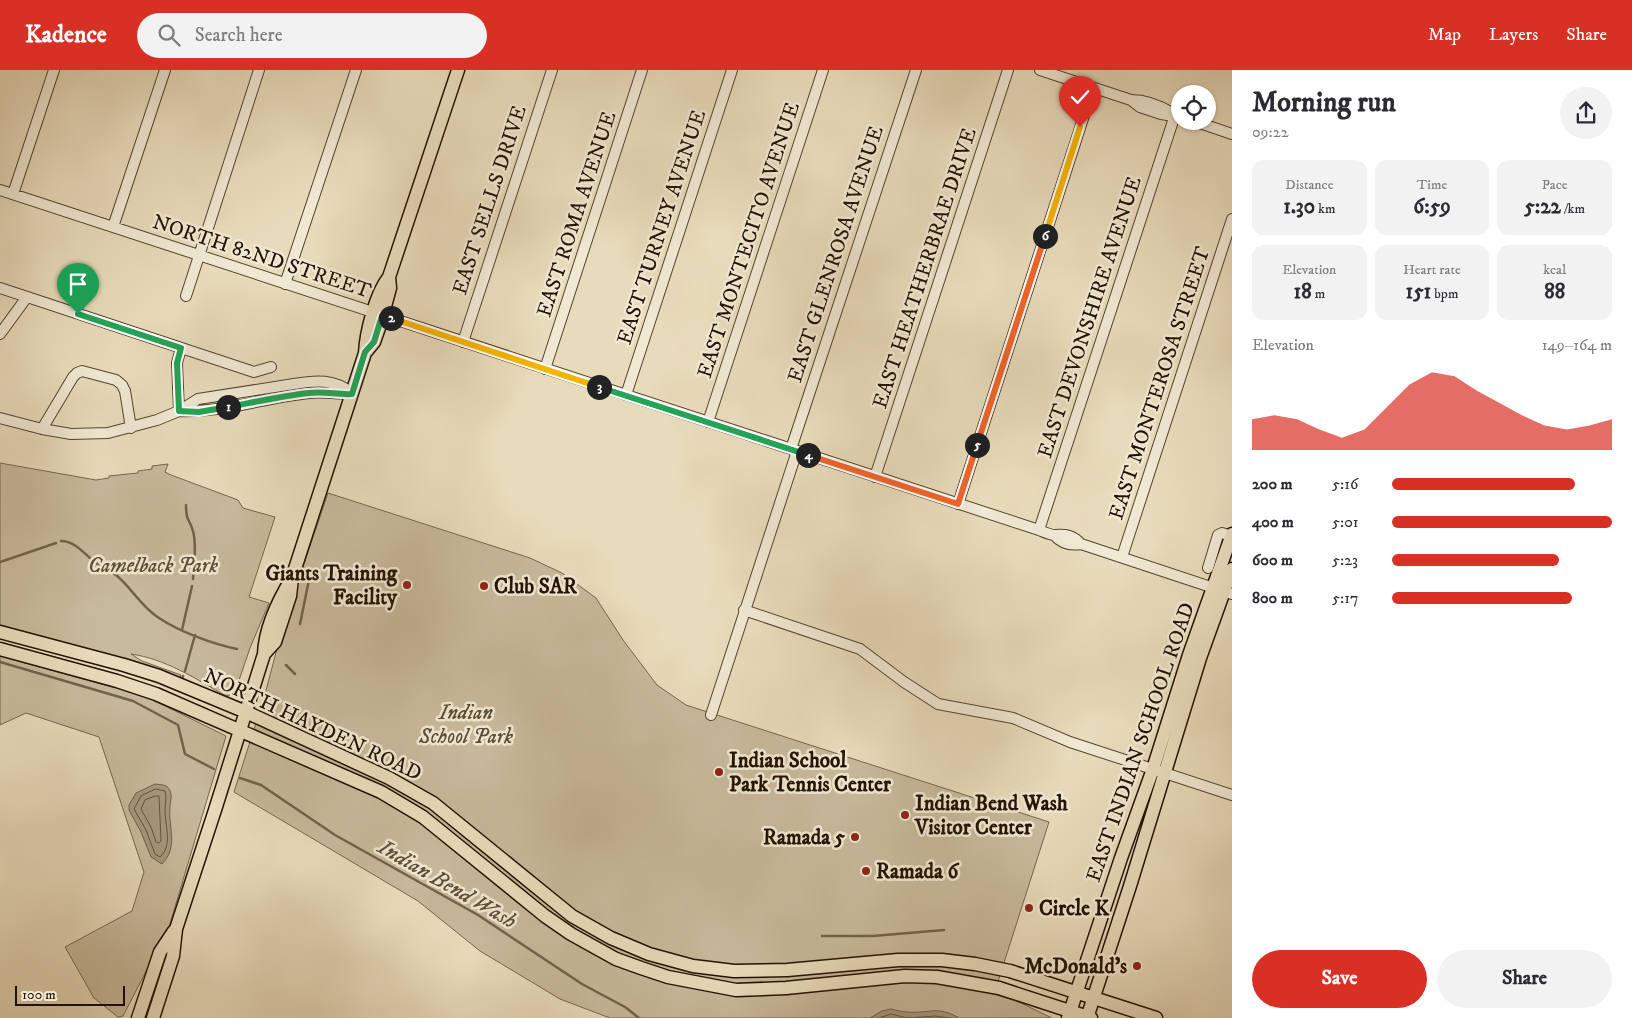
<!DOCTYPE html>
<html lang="en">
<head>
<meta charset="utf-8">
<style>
	:root { --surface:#fff; --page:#f2f2f3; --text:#2b2b33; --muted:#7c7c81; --accent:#d93025 }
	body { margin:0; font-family:"IM FELL DW Pica",serif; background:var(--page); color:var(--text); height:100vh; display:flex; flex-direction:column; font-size:19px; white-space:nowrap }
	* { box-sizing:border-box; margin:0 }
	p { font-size:16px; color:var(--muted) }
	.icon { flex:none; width:28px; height:28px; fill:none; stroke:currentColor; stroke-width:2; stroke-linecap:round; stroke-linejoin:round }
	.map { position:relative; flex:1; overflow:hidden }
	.sheet { display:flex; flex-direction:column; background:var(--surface); width:400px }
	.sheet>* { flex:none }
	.controls { position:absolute; left:1171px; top:15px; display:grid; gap:10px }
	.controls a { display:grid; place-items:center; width:45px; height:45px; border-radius:50%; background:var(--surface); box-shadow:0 1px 4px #0004; font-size:25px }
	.scale { position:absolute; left:15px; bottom:12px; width:110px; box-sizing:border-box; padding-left:5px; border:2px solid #241200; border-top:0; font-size:14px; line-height:18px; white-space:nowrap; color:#241200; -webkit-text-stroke:4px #f0e8d3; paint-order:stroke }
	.pin { position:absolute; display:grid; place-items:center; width:42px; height:42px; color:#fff; margin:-51px -21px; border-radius:50% 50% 50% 0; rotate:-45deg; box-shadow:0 0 5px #0007 }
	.pin .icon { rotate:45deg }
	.km { position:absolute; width:25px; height:25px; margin:-12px; border-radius:50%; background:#222; color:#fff; font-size:14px; line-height:25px; text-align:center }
	.round { display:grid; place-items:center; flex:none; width:52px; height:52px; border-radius:26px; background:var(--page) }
	.head { display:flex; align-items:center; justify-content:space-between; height:85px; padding:0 20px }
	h1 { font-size:28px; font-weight:800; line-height:38px }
	.stats { display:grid; grid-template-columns:repeat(3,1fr); gap:8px; height:85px; padding:5px 20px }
	.stats div { display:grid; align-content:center; border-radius:12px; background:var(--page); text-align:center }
	.stats b { font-size:21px; font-weight:800 }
	.stats small { font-size:14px; font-weight:400 }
	.stats p { font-size:14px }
	.chart { height:140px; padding:10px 20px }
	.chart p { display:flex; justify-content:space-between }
	.chart svg { width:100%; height:90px; margin-top:5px; fill:var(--accent); opacity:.7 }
	.action { display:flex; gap:10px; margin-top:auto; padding:10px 20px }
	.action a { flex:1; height:58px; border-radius:30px; background:var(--accent); color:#fff; font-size:20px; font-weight:800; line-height:58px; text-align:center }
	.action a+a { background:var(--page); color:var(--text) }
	ul { padding:0 20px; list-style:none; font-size:16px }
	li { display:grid; grid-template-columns:80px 60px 1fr; align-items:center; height:38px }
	li i { height:12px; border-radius:6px; background:var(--accent) }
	header { display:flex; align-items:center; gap:30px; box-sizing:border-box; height:70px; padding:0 25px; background:var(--accent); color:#fff }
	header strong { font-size:24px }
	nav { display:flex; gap:28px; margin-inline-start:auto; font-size:18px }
	.search { width:350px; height:45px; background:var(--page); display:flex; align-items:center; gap:12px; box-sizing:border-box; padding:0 18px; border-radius:28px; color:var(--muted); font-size:19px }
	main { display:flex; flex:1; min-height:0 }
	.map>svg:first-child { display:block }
</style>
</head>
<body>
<header>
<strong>Kadence</strong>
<div class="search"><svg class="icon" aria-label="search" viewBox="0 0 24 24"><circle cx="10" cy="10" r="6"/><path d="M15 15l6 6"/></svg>Search here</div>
<nav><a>Map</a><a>Layers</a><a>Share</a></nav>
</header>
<main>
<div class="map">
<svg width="1232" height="948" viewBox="0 0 1232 948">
	<rect width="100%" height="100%" fill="#e8dbbb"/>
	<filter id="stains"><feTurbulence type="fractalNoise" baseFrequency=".004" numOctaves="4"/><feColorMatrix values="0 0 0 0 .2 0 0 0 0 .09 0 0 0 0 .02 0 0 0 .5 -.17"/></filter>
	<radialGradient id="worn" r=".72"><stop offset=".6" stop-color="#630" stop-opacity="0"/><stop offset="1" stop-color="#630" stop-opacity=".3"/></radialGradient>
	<!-- green -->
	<path fill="#c7b99b" stroke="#76664e" d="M0 393 96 410 109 408V406L138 403V401L152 399V396L168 394 165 402 171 405 238 430 243 438 275 447 249 527 269 533 250 578 235 622 228 626 224 625C195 608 165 589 131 584L142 591 181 605 180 608 136 592 0 555Z
		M328 423 530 488 562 503 596 528 623 570 657 615 686 635 1049 752 994 924 1019 932 1052 948H610L560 929 480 881 418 831 234 722 264 628 283 556Z
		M0 586 145 626 226 666 169 857 123 946 118 947 94 928 65 877 132 841 144 802 99 667 26 643 0 655Z"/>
	<!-- water -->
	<path fill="#a5977b" stroke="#71624a" d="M155 714C160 715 167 714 169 719 173 724 170 732 170 738 168 757 179 777 162 794L151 787 141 762 129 740V735L136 723Z
		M891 939C896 940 902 942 907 942 929 944 937 935 959 948H870L882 941Z"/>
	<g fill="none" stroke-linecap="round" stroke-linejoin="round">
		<!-- shore -->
		<path stroke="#64543e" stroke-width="1" d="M156 719 165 721C167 728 165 734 165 741 165 756 173 775 160 787L155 784 146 760 134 739 141 726Z
			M156 726H159L161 771 159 773 156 772 151 757 141 739 145 730Z
			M879 948 891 944 908 948 935 946 949 948"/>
		<!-- stream -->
		<path stroke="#71624a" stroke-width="2.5" d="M186 435C186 451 189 448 193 461 197 475 194 494 193 509
			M61 471C76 471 85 485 96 493 102 497 110 500 116 505 132 518 141 537 159 548 180 562 213 574 237 579
			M0 492 56 473
			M300 554 311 500
			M182 560 192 516
			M0 592 133 631 178 655 185 684 214 699
			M286 595 295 604
			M185 601 195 565
			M182 609 183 606
			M240 708 261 715 335 765 478 845 582 914 625 937 639 948
			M822 866H873L944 860"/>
		<!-- minor casing -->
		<g stroke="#55442f" stroke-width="12">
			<path id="minor" d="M1040 0 1131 30 1140 37 1161 44 1180 47
				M1131 30C1146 30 1159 35 1172 43
				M1194 51 1232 64
				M0 120 1039 460C1044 462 1050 465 1055 465 1065 464 1073 465 1081 474
				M13 124 54 0
				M113 157 165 0
				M285 214 356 0
				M0 218 254 302 271 297
				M186 226 259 0
				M0 264 27 227
				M463 272 552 0
				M545 299 642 0
				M626 325 732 0
				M179 341 177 293 181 278
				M180 341C224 343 266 327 310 323 325 321 338 325 352 323
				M0 348 42 359 71 364 108 363 157 350 179 341 198 329 294 314C317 310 334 309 352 323
				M708 352 823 0
				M42 359 73 307 77 303 82 301 116 310 122 315 125 321 131 358
				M791 379 916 0
				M875 407 1008 0
				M958 434 1093 18
				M1039 460 1175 45
				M1054 465C1061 473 1070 476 1081 474L1232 524
				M1122 487 1232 149
				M1208 498 1218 465 1222 463 1231 466
				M744 540 860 579 904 612 938 634 1013 648 1070 672 1232 725
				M711 645 797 381"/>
		</g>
		<!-- major casing -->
		<g stroke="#241200" stroke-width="15">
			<path id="major" d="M365 283 374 272 380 255 390 218 389 207 458 0
				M0 562 124 595 159 606 246 642 389 708 433 733 572 846 611 868 649 884 693 896 734 901 787 900 898 890H942L975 894 1010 901 1156 948
				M0 579 117 611 156 624 381 722 423 747 545 846 571 864 616 889 641 898 668 907 736 920 786 918 905 906 937 907 999 918 1091 948
				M264 584 275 572 290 526 292 508 365 283C366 262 376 223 389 207
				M138 948 160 882 174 861
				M153 948 173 886 176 859 215 740 264 584C265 557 278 531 292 508
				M1068 948 1121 788 1153 699 1189 585 1232 464
				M1087 948 1130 816 1200 588 1232 499"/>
		</g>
		<!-- minor -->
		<use href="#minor" stroke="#f0e8d3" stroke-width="10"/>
		<!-- major -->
		<use href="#major" stroke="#e8dbbb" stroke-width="12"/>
	</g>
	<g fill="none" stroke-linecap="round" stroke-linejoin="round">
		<!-- split-1 casing -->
		<g stroke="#fff" stroke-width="10">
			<path id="split-1" d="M78 244 181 278 177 293 179 341 199 342 228 337"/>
		</g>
		<!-- split-2 casing -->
		<g stroke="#fff" stroke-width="10">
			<path id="split-2" d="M228 337C255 332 282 326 309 323 324 321 338 325 352 324L365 282 374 272 382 246 391 248"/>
		</g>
		<!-- split-3 casing -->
		<g stroke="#fff" stroke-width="10">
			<path id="split-3" d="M391 248 599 317"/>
		</g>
		<!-- split-4 casing -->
		<g stroke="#fff" stroke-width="10">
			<path id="split-4" d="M599 317 808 385"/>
		</g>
		<!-- split-5 casing -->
		<g stroke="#fff" stroke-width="10">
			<path id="split-5" d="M808 385 958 434 977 375"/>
		</g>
		<!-- split-6 casing -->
		<g stroke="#fff" stroke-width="10">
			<path id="split-6" d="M977 375 1045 166"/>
		</g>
		<!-- split-7 casing -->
		<g stroke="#fff" stroke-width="10">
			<path id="split-7" d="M1045 166 1080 57"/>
		</g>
		<!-- split-1 -->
		<use href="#split-1" stroke="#22a559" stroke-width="6"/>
		<!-- split-2 -->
		<use href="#split-2" stroke="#22a559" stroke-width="6"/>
		<!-- split-3 -->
		<use href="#split-3" stroke="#f5b400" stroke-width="6"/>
		<!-- split-4 -->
		<use href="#split-4" stroke="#22a559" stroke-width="6"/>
		<!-- split-5 -->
		<use href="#split-5" stroke="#f0652b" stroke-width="6"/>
		<!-- split-6 -->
		<use href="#split-6" stroke="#f0652b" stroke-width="6"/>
		<!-- split-7 -->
		<use href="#split-7" stroke="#f5b400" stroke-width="6"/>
	</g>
	<!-- markers -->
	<g fill="#8f2418" stroke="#f0e8d3" stroke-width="2">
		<circle cx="407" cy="515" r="5"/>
		<circle cx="484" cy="516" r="5"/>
		<circle cx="719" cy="702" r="5"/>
		<circle cx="905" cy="745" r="5"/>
		<circle cx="855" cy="767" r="5"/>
		<circle cx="866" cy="801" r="5"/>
		<circle cx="1029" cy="838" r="5"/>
		<circle cx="1137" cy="896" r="5"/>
	</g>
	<g text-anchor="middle" stroke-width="5" stroke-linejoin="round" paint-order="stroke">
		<!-- street labels -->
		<g font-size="21" fill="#241200" stroke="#f0e8d3">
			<text transform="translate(489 130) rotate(-72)" y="7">EAST SELLS DRIVE</text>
			<text transform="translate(576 144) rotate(-72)" y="7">EAST ROMA AVENUE</text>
			<text transform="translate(661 157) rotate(-72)" y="7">EAST TURNEY AVENUE</text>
			<text transform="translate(748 170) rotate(-72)" y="7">EAST MONTECITO AVENUE</text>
			<text transform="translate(835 184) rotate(-72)" y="7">EAST GLENROSA AVENUE</text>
			<text transform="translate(262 186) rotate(18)" y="7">NORTH 82ND STREET</text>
			<text transform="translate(924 198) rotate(-72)" y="7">EAST HEATHERBRAE DRIVE</text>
			<text transform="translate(1089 247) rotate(-72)" y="7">EAST DEVONSHIRE AVENUE</text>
			<text transform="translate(1159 313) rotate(-72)" y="7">EAST MONTEROSA STREET</text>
			<text transform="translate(313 654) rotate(25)" y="7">NORTH HAYDEN ROAD</text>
			<text transform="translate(1140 672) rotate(-71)" y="7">EAST INDIAN SCHOOL ROAD</text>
		</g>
		<!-- park labels -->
		<g font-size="21" font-style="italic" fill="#5d4c36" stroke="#f0e8d3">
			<text x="153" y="502">Camelback Park</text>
			<text x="466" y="649">Indian<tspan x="466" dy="24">School Park</tspan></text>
		</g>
		<!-- poi labels -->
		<g font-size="21" font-weight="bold" fill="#241200" stroke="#f0e8d3" text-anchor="start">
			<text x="397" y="510" text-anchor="end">Giants Training<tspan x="397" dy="24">Facility</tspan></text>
			<text x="494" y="523">Club SAR</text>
			<text x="729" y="697">Indian School<tspan x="729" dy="24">Park Tennis Center</tspan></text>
			<text x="915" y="740">Indian Bend Wash<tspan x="915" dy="24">Visitor Center</tspan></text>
			<text x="845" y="774" text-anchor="end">Ramada 5</text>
			<text x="876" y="808">Ramada 6</text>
			<text x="1039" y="845">Circle K</text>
			<text x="1127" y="903" text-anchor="end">McDonald's</text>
		</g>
		<!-- water labels -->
		<g font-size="22" font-style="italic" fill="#5e4e37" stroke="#f0e8d3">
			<text transform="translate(448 813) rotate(30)" y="8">Indian Bend Wash</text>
		</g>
	</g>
	<rect width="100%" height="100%" filter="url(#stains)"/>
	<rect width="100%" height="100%" fill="url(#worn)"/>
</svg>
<div class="controls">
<a><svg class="icon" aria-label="locate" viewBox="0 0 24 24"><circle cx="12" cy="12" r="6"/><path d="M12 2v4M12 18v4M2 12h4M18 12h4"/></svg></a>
</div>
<div class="scale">100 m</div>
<div class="pin" style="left:78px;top:244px;background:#1e9e55"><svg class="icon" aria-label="arrive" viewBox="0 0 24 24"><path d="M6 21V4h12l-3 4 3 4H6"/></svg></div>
<div class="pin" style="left:1080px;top:57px;background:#d93025"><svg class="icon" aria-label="check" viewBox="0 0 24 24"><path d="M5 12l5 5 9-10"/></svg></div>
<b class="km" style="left:228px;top:337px">1</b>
<b class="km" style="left:391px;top:248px">2</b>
<b class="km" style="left:599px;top:317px">3</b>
<b class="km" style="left:808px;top:385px">4</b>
<b class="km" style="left:977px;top:375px">5</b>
<b class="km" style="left:1045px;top:166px">6</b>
</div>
<section class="sheet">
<div class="head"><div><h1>Morning run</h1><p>09:22</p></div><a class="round"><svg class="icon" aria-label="share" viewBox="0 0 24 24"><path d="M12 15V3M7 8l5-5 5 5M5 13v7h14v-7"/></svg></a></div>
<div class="stats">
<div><p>Distance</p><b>1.30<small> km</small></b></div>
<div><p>Time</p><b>6:59</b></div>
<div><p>Pace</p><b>5:22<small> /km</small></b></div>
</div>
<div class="stats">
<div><p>Elevation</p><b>18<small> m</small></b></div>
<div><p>Heart rate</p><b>151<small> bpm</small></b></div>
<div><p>kcal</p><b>88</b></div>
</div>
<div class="chart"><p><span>Elevation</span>149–164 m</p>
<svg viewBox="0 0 160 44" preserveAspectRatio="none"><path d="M0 44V29L10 27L20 29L30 34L40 38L50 34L60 23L70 12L80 6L90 8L100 15L110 21L120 27L130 32L140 34L150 32L160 29V44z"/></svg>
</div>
<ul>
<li><b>200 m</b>5:16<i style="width:83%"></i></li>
<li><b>400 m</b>5:01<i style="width:100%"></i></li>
<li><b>600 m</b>5:23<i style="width:76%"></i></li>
<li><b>800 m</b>5:17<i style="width:82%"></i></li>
</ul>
<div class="action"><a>Save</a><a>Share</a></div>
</section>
</main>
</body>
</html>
